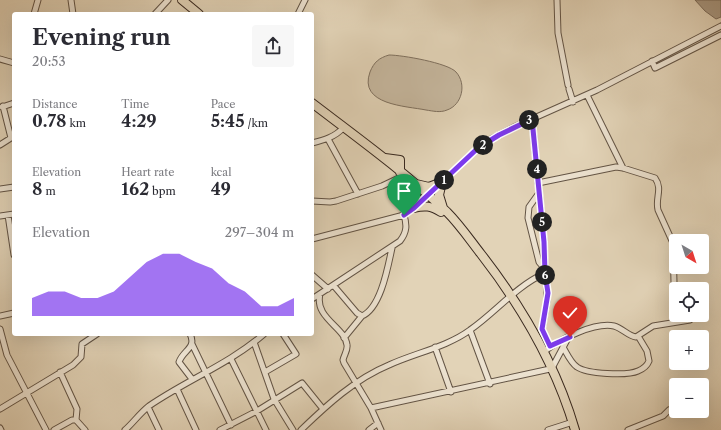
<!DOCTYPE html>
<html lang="en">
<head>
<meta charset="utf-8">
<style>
	:root { --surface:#fff; --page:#f7f7f7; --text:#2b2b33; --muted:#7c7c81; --accent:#7c3aed }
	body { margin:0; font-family:"Libre Caslon Text",serif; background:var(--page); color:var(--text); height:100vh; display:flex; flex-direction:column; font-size:15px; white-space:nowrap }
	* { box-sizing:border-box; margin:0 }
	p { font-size:13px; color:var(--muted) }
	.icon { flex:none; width:22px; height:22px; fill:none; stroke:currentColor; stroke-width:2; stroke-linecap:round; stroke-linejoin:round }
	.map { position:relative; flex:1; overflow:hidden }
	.sheet { position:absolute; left:12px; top:12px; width:302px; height:324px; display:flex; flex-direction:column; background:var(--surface); border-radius:4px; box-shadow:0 4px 16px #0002 }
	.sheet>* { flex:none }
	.needle { width:26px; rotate:141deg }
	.buttons { position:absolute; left:669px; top:234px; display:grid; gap:8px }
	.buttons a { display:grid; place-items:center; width:40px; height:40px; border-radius:4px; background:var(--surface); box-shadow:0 4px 16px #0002; font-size:20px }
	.pin { position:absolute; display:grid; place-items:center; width:34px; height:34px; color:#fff; margin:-41px -17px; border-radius:50% 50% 50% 0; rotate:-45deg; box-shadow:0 0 4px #0007 }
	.pin .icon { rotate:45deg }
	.km { position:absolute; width:20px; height:20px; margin:-10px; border-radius:50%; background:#222; color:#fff; font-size:11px; line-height:20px; text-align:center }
	.round { display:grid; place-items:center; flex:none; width:42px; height:42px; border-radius:4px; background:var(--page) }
	.headline { display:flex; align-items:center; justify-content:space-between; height:68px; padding:0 20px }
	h1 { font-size:22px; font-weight:700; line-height:30px }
	.metrics { display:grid; grid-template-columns:repeat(3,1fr); gap:6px; height:68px; padding:4px 20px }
	.metrics div { display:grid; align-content:center }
	.metrics b { font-size:17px; font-weight:700 }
	.metrics small { font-size:11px; font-weight:400 }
	.metrics p { font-size:11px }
	.chart { height:112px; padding:8px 20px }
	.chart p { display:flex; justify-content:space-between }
	.chart svg { width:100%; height:72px; margin-top:4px; fill:var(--accent); opacity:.7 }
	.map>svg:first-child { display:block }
</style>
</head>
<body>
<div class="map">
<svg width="721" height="430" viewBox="0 0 721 430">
	<rect width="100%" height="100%" fill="#e2d3b7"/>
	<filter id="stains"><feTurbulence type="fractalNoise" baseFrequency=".005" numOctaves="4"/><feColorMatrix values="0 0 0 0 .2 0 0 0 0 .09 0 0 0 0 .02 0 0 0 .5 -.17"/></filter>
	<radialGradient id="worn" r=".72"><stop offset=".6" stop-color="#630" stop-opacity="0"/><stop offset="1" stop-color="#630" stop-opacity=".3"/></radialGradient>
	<!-- green -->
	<path fill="#c5b69d" stroke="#7f705e" d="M389 55C402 55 448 63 456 72 467 84 462 105 447 110 440 113 433 111 426 110 406 106 358 105 370 72 374 62 379 58 389 55Z"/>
	<!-- water -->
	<path fill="#a99983" stroke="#7c6c5b" d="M695 0H721V17L716 19 705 11Z"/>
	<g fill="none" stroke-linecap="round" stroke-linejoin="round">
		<!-- minor casing -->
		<g stroke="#635445" stroke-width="7">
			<path id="minor" d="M71 0 73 14
				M557 0 558 33 568 85
				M34 14 38 0
				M155 14 168 0
				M298 14 305 0
				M0 59 14 63
				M652 61 655 68 721 35
				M569 89 573 102
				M587 95 623 168
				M2 107 14 103
				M532 119 544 242 545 273 547 287V301L542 329 550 347
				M328 139 358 194
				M312 143C324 140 335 137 343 128
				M0 145 11 138 3 106
				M538 183 616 167 623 168 655 178C663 189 655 198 658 210L673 243 674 282
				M0 189 14 187
				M539 193 529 207 528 218 539 262 545 269
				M312 201 330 202 336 201 382 186 401 177
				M8 215 14 255
				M0 216 14 214
				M312 239 404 215 414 208 467 158 487 141 514 127 597 90 721 26
				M312 275 328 289
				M334 286 357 313 362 316C381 308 388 266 392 248
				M320 294C314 318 345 327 347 345 348 350 344 355 343 360L344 363 371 408 381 430
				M312 299 400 241C407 232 407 225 404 215
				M0 316 14 313
				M0 329 7 355 46 430
				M470 330 490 384
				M190 334C197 348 183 350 179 362L192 379
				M344 338 362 316
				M254 342 274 399 293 430
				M192 344 231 425
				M435 347 451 392
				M563 347C567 354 571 363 577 367 587 374 627 376 638 371 643 369 647 366 649 361L647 351 638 336
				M545 351C560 339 595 322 614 326 622 328 628 336 636 337L653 326 690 320
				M231 359 266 430
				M60 372 77 409 76 420
				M265 372 296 354 283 334
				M177 389 196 430
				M148 407 159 430
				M371 408 550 369 552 368 568 338
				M0 409 73 365 81 357 82 344 97 334
				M76 420 85 430
				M0 428 1 430
				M54 430 72 420H76
				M125 430C133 423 140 413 149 406 187 380 229 364 264 334
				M220 430 257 411 302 383 323 409
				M301 430C327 405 355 379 389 365 415 353 447 347 470 330 496 312 515 287 545 273
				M369 430 378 423
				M548 430 573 422
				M628 430 663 416 669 410"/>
		</g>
		<!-- highway casing -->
		<g stroke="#39291f" stroke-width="10">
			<path id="highway" d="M182 0 199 14
				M312 103C358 138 405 172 447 212 460 225 470 240 481 254 523 308 556 365 575 430
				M385 158 400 160V172
				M442 182 439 195 443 208
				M416 184 429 187 442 182
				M412 186 416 196 414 208
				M414 208C425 205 431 206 441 212"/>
		</g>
		<!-- minor -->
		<use href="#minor" stroke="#ece2d0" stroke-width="5"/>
		<!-- highway -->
		<use href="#highway" stroke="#e2d3b7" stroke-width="8"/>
	</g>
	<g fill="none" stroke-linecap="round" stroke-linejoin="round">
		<!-- route casing -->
		<g stroke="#fff" stroke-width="8">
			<path id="route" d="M404 215 414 208 478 148 499 135 532 119 544 242 545 273 548 293 542 329 550 346 570 337"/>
		</g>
		<!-- route -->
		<use href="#route" stroke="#7c3aed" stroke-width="5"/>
	</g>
	<rect width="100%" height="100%" filter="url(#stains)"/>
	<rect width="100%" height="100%" fill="url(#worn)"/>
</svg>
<div class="buttons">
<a><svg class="needle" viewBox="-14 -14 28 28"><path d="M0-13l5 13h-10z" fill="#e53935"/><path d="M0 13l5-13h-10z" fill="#7c7c81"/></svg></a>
<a><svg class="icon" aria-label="locate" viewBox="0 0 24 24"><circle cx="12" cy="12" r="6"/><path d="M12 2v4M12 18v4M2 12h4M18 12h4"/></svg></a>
<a>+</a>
<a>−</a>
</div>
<div class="pin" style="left:404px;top:215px;background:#1e9e55"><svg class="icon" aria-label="arrive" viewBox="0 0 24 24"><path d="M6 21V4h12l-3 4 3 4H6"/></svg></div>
<div class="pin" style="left:570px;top:337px;background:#d93025"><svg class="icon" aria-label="check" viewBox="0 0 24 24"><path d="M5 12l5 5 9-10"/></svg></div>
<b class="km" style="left:444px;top:180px">1</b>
<b class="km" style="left:483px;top:145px">2</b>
<b class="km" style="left:529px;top:120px">3</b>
<b class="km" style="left:537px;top:169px">4</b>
<b class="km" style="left:542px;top:222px">5</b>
<b class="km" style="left:545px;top:275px">6</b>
<section class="sheet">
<div class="headline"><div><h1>Evening run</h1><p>20:53</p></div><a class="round"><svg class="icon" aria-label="share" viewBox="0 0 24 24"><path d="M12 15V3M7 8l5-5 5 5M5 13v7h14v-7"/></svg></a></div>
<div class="metrics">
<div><p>Distance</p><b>0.78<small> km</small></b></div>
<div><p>Time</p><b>4:29</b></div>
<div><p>Pace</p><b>5:45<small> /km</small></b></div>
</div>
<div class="metrics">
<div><p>Elevation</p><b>8<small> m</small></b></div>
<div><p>Heart rate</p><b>162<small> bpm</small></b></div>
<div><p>kcal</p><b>49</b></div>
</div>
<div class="chart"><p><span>Elevation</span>297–304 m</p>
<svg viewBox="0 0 160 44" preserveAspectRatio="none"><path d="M0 44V33L10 29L20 29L30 33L40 33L50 29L60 20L70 11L80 6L90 6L100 11L110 15L120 24L130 29L140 38L150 38L160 33V44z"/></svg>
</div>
</section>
</div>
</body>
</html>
